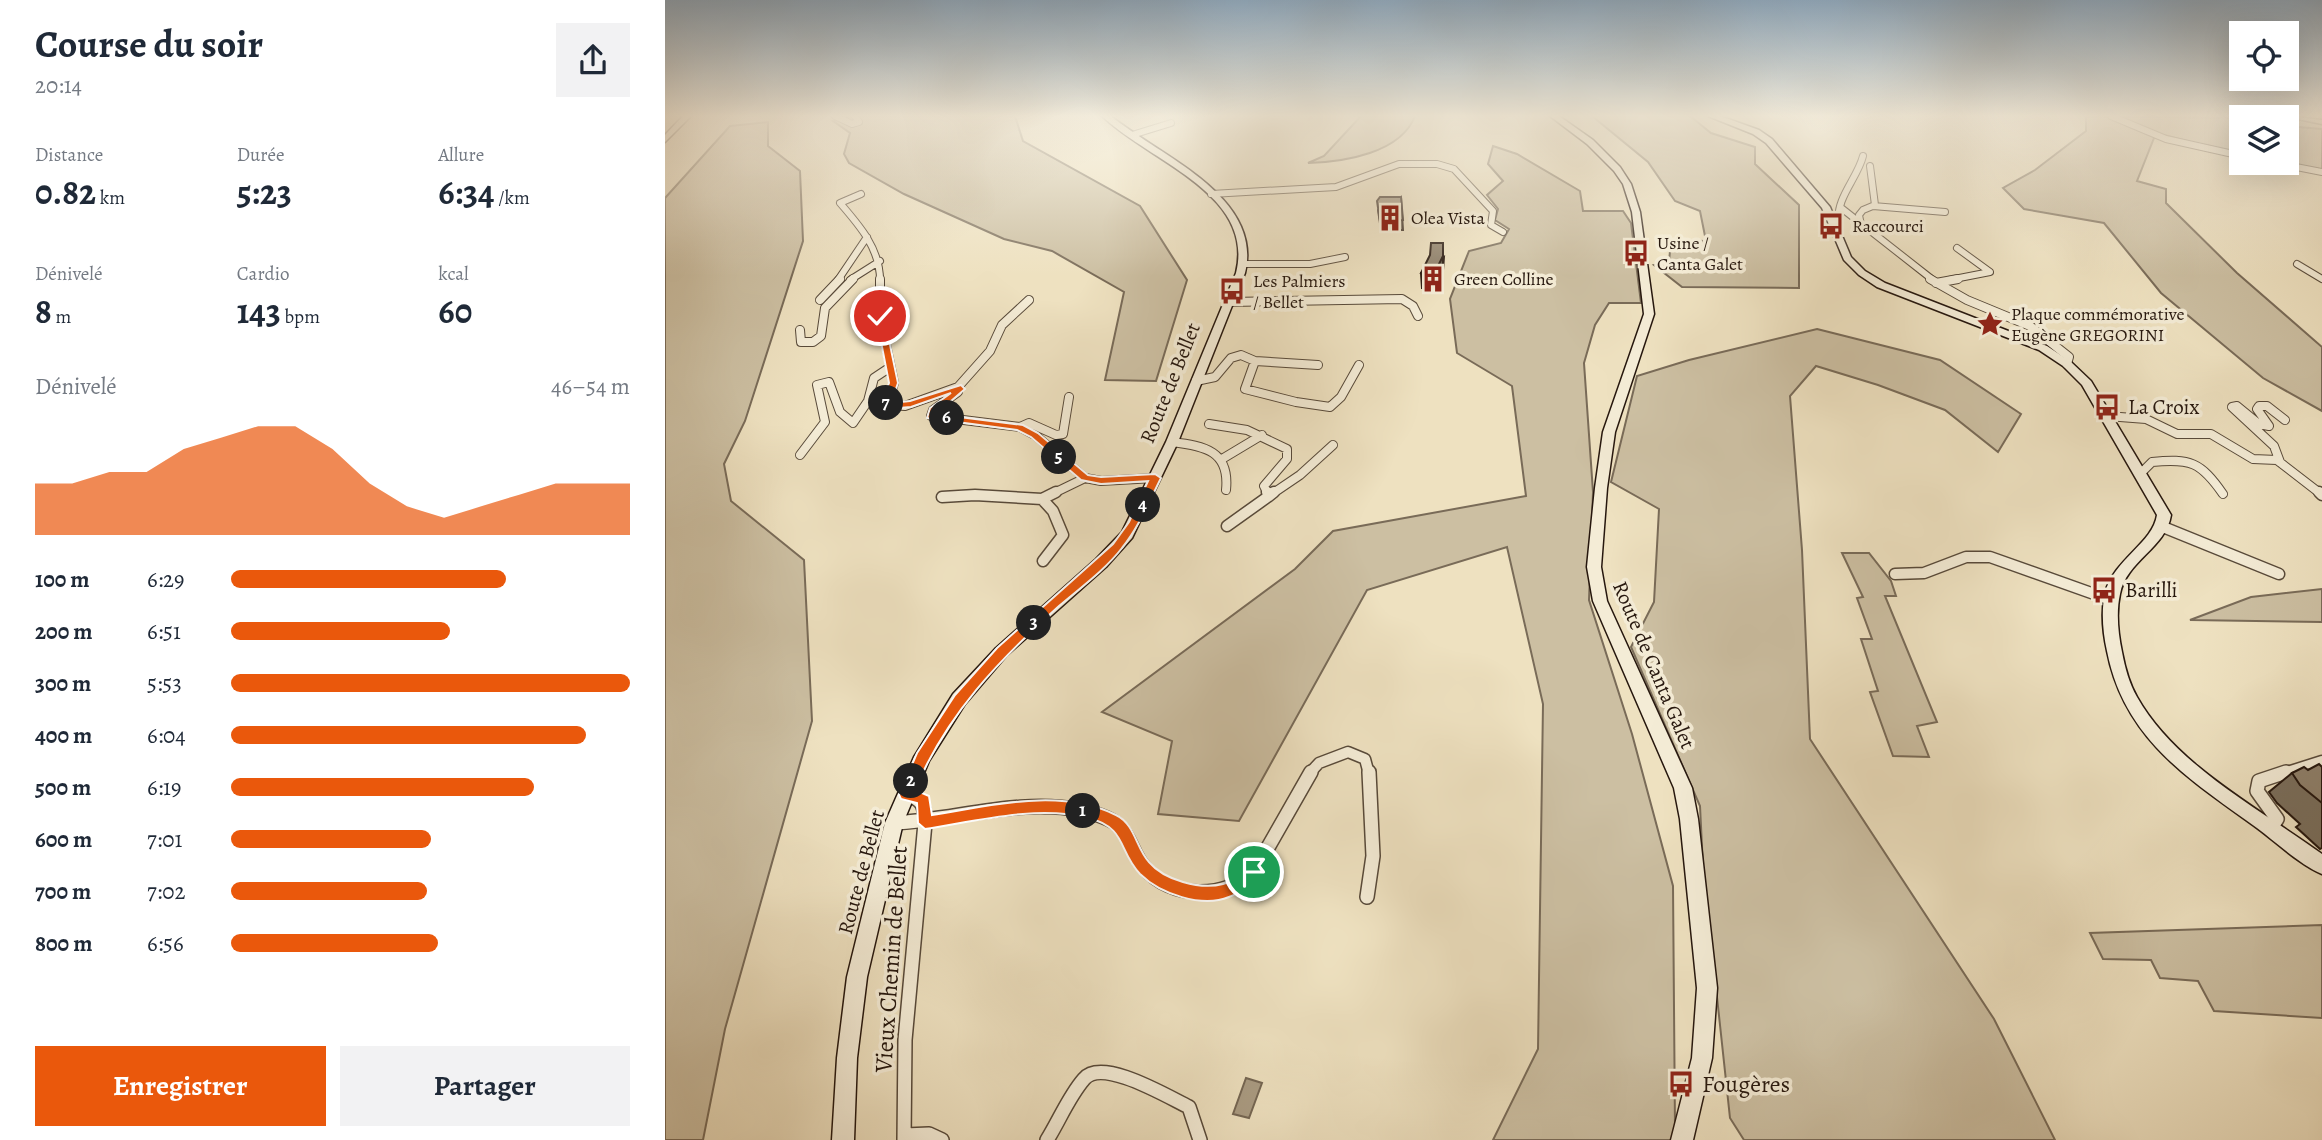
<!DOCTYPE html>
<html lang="fr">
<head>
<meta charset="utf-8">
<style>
	:root { --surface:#fff; --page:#f2f2f3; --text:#1f2937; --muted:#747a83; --accent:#ea580c }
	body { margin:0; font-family:Alegreya,serif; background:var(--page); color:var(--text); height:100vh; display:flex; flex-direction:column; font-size:26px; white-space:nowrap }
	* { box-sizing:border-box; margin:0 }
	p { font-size:23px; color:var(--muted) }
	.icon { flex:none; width:38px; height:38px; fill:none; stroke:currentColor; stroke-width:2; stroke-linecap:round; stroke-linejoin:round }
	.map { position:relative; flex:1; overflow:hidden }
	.sheet { display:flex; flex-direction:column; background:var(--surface); width:665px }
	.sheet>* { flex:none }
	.tools { position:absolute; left:1564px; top:21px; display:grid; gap:14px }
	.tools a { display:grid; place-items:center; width:70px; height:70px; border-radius:0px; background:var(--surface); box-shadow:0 7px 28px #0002; font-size:35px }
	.pin { position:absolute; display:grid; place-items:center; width:60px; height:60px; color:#fff; margin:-30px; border:4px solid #fff; border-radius:50%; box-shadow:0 2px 7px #0007 }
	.km { position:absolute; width:35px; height:35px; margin:-18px; border-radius:50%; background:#222; color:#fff; font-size:19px; line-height:35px; text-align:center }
	.round { display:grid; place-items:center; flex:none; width:74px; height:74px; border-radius:0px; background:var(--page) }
	.overview { display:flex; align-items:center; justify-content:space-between; height:119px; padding:0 35px }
	h1 { font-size:38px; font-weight:600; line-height:52px }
	.stats { display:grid; grid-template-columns:repeat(3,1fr); gap:10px; height:119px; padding:7px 35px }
	.stats div { display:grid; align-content:center }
	.stats b { font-size:35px; font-weight:600 }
	.stats small { font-size:19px; font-weight:400 }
	.stats p { font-size:19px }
	.chart { height:196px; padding:14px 35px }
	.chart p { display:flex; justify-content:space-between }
	.chart svg { width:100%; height:126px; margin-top:7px; fill:var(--accent); opacity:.7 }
	.primary-button { display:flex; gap:14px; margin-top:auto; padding:14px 35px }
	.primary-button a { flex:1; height:80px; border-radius:0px; background:var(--accent); color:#fff; font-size:28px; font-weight:600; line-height:80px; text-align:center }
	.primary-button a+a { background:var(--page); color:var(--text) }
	ul { padding:0 35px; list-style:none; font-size:23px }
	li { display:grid; grid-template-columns:112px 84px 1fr; align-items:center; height:52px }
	li i { height:18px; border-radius:9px; background:var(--accent) }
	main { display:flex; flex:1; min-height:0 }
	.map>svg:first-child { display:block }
</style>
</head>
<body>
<main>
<section class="sheet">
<div class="overview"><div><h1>Course du soir</h1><p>20:14</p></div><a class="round"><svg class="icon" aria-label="share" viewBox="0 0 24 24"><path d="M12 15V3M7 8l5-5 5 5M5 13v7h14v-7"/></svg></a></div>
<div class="stats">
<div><p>Distance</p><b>0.82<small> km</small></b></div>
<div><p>Durée</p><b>5:23</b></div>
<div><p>Allure</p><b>6:34<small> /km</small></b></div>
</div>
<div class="stats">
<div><p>Dénivelé</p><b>8<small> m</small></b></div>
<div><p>Cardio</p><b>143<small> bpm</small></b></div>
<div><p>kcal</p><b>60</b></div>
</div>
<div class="chart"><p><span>Dénivelé</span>46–54 m</p>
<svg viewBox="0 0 160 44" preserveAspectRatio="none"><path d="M0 44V26L10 26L20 22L30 22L40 14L50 10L60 6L70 6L80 14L90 26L100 34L110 38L120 34L130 30L140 26L150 26L160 26V44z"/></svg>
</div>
<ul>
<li><b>100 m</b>6:29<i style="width:69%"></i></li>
<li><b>200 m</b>6:51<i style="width:55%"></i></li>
<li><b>300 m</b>5:53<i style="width:100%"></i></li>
<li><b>400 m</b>6:04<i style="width:89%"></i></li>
<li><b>500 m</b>6:19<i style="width:76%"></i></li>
<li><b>600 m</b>7:01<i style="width:50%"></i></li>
<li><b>700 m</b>7:02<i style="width:49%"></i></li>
<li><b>800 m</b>6:56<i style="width:52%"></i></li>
</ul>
<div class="primary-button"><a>Enregistrer</a><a>Partager</a></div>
</section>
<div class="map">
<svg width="1657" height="1140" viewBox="0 0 1657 1140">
	<rect width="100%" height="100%" fill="#eee1c0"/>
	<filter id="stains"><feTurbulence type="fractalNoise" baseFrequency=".00286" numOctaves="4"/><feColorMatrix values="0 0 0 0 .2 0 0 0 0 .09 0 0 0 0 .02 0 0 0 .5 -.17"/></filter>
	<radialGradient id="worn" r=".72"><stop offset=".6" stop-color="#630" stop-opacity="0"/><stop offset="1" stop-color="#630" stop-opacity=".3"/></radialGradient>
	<!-- green -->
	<path fill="#ccbfa2" stroke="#796b58" stroke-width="2" d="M190 116H350L358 141 475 206 522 280 491 381 440 380 459 292 387 251 339 239 239 194 184 163 179 154 185 133 168 121Z
		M696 116H750C736 153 679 162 643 163L659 156Z
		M927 116H1025L1046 133 1090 147V164L1134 205V288L1017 287 989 265 1004 262 1006 240 1041 241 1035 211 1010 201 983 162Z
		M1421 116 1577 118V155L1491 133 1472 181 1501 189V203L1572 273 1657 347V411L1598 378 1496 293 1439 223 1359 209 1338 188 1370 170 1421 131Z
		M103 122V146L135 171 138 241 80 421 59 464 66 501 139 560 147 721 60 1029 38 1140H0V198L65 126Z
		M1622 126 1657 129V173L1622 163Z
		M828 146 852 154 915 191 918 211H958L966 223 976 303H944L930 325 919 363 928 492 924 600 967 734 1008 886 1010 1128 1008 1140H828L873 1049 878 704 842 547 702 590 574 821 493 814 507 741 437 712 630 569 668 531 861 496 847 386 792 353 785 299 804 251 836 243 844 229 830 220 833 209 822 195 838 181 823 164Z
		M1152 329 1275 360 1356 414 1333 452 1280 410 1213 385 1151 366 1125 396 1137 550 1145 739 1329 1019 1390 1140H1079L1065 1118 1038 867 1035 806 966 647 989 602 994 509 946 482 972 376 1024 360Z
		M1177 553H1204L1226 581 1231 596H1220L1272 722 1252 726 1264 757 1228 756 1205 692 1213 691 1196 639H1207L1192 598 1198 597Z
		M1657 589V622L1525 620 1586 597Z
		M1657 925V1018L1549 1011 1533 981 1495 978 1486 960 1438 959 1425 933Z"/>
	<!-- water -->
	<path fill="#aa9c83" stroke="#756754" stroke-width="2" d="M581 1078 597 1083 584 1118 568 1114Z"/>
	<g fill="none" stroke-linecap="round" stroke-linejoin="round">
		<!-- street-far3 casing -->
		<g stroke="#584a3a" stroke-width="8">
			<path id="street-far3" d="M170 116 187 124 194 122 190 116
				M1446 116 1501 139 1577 156
				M467 135 506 123
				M1611 163 1657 172
				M196 194 175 203C195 226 215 249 215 280
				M546 194 671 187 734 164H772L789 169 828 211 826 225 838 232
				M1208 206 1280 212
				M1175 207 1268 280
				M1168 222 1174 221C1170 200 1193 177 1198 156
				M1196 225 1194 215 1198 210 1210 205 1205 166
				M578 264H645L680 257
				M1632 264 1657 279
				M173 280 202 237
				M185 280 215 261
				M1284 280 1325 272 1292 248"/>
		</g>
		<!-- street-far2 casing -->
		<g stroke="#584a3a" stroke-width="10">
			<path id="street-far2" d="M215 279V316L229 383 222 405 240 406 293 387V392L268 410 266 416 355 427 370 435 420 478 436 481 490 478
				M1265 279 1302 300 1365 326 1404 357 1402 364
				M1271 283 1293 279
				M155 300 175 279
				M565 302 737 299 748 306 753 316
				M135 330 136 342H148L156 336 160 308 188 279
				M590 361 653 365
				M531 381 550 377 566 358 576 355 590 361 580 389 631 402 665 407 676 397 694 365
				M293 387 325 351 337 325 364 300
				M1442 416 1481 419 1512 434H1546L1588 459 1612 460 1656 494
				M544 424 582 430 622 449V459L599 486 603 494
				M355 427 364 423 391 435 398 434 404 397
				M507 442C540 446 565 451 561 490
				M135 455 160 422 152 385 164 382 175 412 188 423 203 401 209 378 224 368
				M557 459 597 435
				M1615 462 1609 446 1567 407 1572 406 1594 424 1604 426 1592 409 1594 406H1602L1620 420
				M1476 473 1487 462C1525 458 1536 462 1558 494
				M387 494 420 478
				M607 494 635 475 668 445"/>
		</g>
		<!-- street-far1 casing -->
		<g stroke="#584a3a" stroke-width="13">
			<path id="street-far1" d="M1654 492 1657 495
				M604 496 609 492
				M277 497 310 495 377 499 391 492
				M377 499 388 511 398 535 378 561
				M562 526 604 496 602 492
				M1498 527 1614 574
				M1230 574 1259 573 1301 557H1325L1446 600
				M644 774 654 763 683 752 700 759 704 774
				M1616 774 1657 761"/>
		</g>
		<!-- street casing -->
		<g stroke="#584a3a" stroke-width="16">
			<path id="street" d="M229 823C290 820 354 798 415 810 428 813 445 817 454 826 466 838 468 855 479 867 507 900 558 899 589 872L646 772
				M1606 828 1612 819 1592 791 1594 781 1621 772
				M702 897 708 856 704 772
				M240 1135 264 1134 277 1140
				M239 1140 240 1040 260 823C260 807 258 798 241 795
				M382 1140C394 1121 404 1096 419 1079 437 1057 503 1097 524 1107L535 1140"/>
		</g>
		<!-- secondary casing -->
		<g stroke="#26170e" stroke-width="3">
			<path id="secondary" d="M18 116H26L0 142V135Z
				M437 116H446C494 156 599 196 580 273L513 442 467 538 441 567 341 656 300 704 264 761 238 823 202 977 192 1058 189 1140H167L172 1058 182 977 220 823 249 757 288 694 331 648 431 559 457 532 501 442 571 273C591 193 483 161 437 116Z
				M885 116H894L928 140 955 167 966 184 975 212 989 314 950 432 942 488 936 567 942 601 1027 788 1033 819 1052 988 1047 1058 1028 1140H1006L1027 1058 1032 988 1015 819 1009 788 928 601 922 567 930 488 938 432 979 314 967 212 958 184 949 171 922 144Z
				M1043 116H1055L1094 130 1107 139 1165 207 1186 257 1200 271 1220 283 1382 346 1406 362 1426 381 1506 515C1501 548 1461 561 1455 594 1451 612 1453 633 1457 652 1460 668 1464 683 1472 697 1510 765 1595 809 1657 854V874C1635 865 1611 842 1592 828 1524 779 1459 739 1442 651 1438 633 1436 611 1440 593 1449 559 1488 543 1492 515L1417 385 1398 366 1374 350 1212 287 1194 275 1179 260 1157 208 1101 143 1088 134Z
				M1624 116 1657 120V124L1628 118Z"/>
		</g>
		<!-- street-far3 -->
		<use href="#street-far3" stroke="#f4ecd6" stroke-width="6"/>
		<!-- street-far2 -->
		<use href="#street-far2" stroke="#f4ecd6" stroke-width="8"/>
		<!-- street-far1 -->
		<use href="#street-far1" stroke="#f4ecd6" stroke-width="10"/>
		<!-- street -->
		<use href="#street" stroke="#f4ecd6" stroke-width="13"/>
		<!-- secondary -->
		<use href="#secondary" fill="#f4ecd6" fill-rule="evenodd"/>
	</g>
	<!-- wall -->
	<path fill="#7a6e5c" stroke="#26170e" stroke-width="2" d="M736 197 738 230H716L713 210Z
		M779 257 778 270 770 289 757 288 756 273Z
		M1657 767V848L1655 849 1631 827 1635 824 1612 803 1604 792 1627 773Z"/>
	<!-- shaded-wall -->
	<path fill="#635a4b" stroke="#26170e" stroke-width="2" d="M778 243V270L770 289 769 274Z"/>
	<!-- building -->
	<path fill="#8e806b" stroke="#26170e" stroke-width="2" d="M715 197H736L738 220 715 221 712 201Z
		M766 243H778V256L769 274 756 273 765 255Z
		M1654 764 1657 767V803L1635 785 1627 773 1639 767 1643 770Z"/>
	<!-- sky -->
	<linearGradient id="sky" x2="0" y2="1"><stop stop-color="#8faac0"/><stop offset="0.42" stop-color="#f7f2e3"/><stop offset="1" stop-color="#f7f2e3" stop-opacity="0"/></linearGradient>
	<rect width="1657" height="276" fill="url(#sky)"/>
	<!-- route -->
	<path fill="#ea580c" stroke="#fff" stroke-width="2" d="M215 314 219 316 233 383 226 403 245 401 296 385 300 389 271 414 358 425 373 433 423 475 436 477 490 474 496 478C484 502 474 527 457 548 440 570 415 588 394 606 334 660 281 715 250 790L264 796 267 815C325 806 395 787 451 815 470 824 471 848 484 862 499 880 535 890 558 884 571 880 577 869 589 865L594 867 596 872C590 887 578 891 564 897 537 908 495 894 475 874 453 851 462 828 424 818 371 805 312 821 260 829L253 823 252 803 236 799 234 795 252 753 290 695 332 648 448 544 464 522 483 481 436 484 416 480 366 437 352 430 262 418 265 408 286 393 246 407 221 409 216 403 224 383 211 316Z"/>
	<!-- icons -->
	<defs>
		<g id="building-bare" transform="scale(2.1)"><path d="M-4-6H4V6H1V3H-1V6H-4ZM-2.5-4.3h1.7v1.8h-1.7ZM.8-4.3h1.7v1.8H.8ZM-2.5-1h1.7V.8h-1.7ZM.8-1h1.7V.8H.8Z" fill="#8f2418" stroke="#f4ecd6" stroke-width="2.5" paint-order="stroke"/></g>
		<g id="bus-bare" transform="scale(2.1)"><path d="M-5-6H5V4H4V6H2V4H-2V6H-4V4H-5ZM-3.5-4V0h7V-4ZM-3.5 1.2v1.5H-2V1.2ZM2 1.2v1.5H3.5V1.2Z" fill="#8f2418" stroke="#f4ecd6" stroke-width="2.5" paint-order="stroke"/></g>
		<g id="sight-bare" transform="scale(2.1)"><path d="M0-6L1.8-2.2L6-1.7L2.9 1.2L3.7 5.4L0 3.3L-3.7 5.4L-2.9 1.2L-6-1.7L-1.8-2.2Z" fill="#8f2418" stroke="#f4ecd6" stroke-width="2.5" paint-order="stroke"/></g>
	</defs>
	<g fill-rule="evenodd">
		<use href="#building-bare" x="725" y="218"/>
		<use href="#bus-bare" x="1166" y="226"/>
		<use href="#bus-bare" x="971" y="253"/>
		<use href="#building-bare" x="768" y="279"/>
		<use href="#bus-bare" x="567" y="291"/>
		<use href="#sight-bare" x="1325" y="324"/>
		<use href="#bus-bare" x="1442" y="407"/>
		<use href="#bus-bare" x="1439" y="590"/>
		<use href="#bus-bare" x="1016" y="1084"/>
	</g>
	<g text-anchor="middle" stroke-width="7" stroke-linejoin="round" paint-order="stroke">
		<!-- far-poi labels -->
		<g font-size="18" fill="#26170e" stroke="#f4ecd6" text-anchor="start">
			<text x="746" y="224">Olea Vista</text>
			<text x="1187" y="232">Raccourci</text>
			<text x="992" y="249">Usine /<tspan x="992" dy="21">Canta Galet</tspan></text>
			<text x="789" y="285">Green Colline</text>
			<text x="588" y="287">Les Palmiers<tspan x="588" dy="21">/ Bellet</tspan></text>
			<text x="1346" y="320">Plaque commémorative<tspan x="1346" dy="21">Eugène GREGORINI</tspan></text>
		</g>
		<!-- street labels -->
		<g font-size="21" fill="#26170e" stroke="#f4ecd6">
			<text transform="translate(505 383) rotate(-68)" y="7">Route de Bellet</text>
			<text transform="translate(989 665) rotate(67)" y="7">Route de Canta Galet</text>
			<text transform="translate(196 872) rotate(-75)" y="7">Route de Bellet</text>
		</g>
		<!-- poi labels -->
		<g font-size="21" fill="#26170e" stroke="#f4ecd6" text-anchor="start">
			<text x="1463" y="414">La Croix</text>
			<text x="1460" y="597">Barilli</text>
		</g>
		<!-- near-street labels -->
		<g font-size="24" fill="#26170e" stroke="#f4ecd6">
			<text transform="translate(226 959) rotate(-86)" y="8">Vieux Chemin de Bellet</text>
		</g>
		<!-- near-poi labels -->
		<g font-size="24" fill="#26170e" stroke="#f4ecd6" text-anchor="start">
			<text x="1037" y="1092">Fougères</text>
		</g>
	</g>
	<rect width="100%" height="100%" filter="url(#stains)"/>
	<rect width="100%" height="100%" fill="url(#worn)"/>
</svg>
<div class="tools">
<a><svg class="icon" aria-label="locate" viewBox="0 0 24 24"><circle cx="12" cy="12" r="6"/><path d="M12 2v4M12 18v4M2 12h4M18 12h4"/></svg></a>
<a><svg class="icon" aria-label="layers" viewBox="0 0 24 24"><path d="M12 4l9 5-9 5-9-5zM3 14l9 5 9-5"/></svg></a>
</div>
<div class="pin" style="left:589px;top:872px;background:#1e9e55"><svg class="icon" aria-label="arrive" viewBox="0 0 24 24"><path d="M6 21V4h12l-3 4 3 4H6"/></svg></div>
<div class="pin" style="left:215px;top:316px;background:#d93025"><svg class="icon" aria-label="check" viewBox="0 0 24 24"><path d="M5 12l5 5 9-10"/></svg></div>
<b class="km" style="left:418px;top:811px">1</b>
<b class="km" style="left:246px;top:781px">2</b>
<b class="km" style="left:369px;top:623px">3</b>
<b class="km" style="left:478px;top:505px">4</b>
<b class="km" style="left:394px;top:457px">5</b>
<b class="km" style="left:282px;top:418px">6</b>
<b class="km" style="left:221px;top:403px">7</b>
</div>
</main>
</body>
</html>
